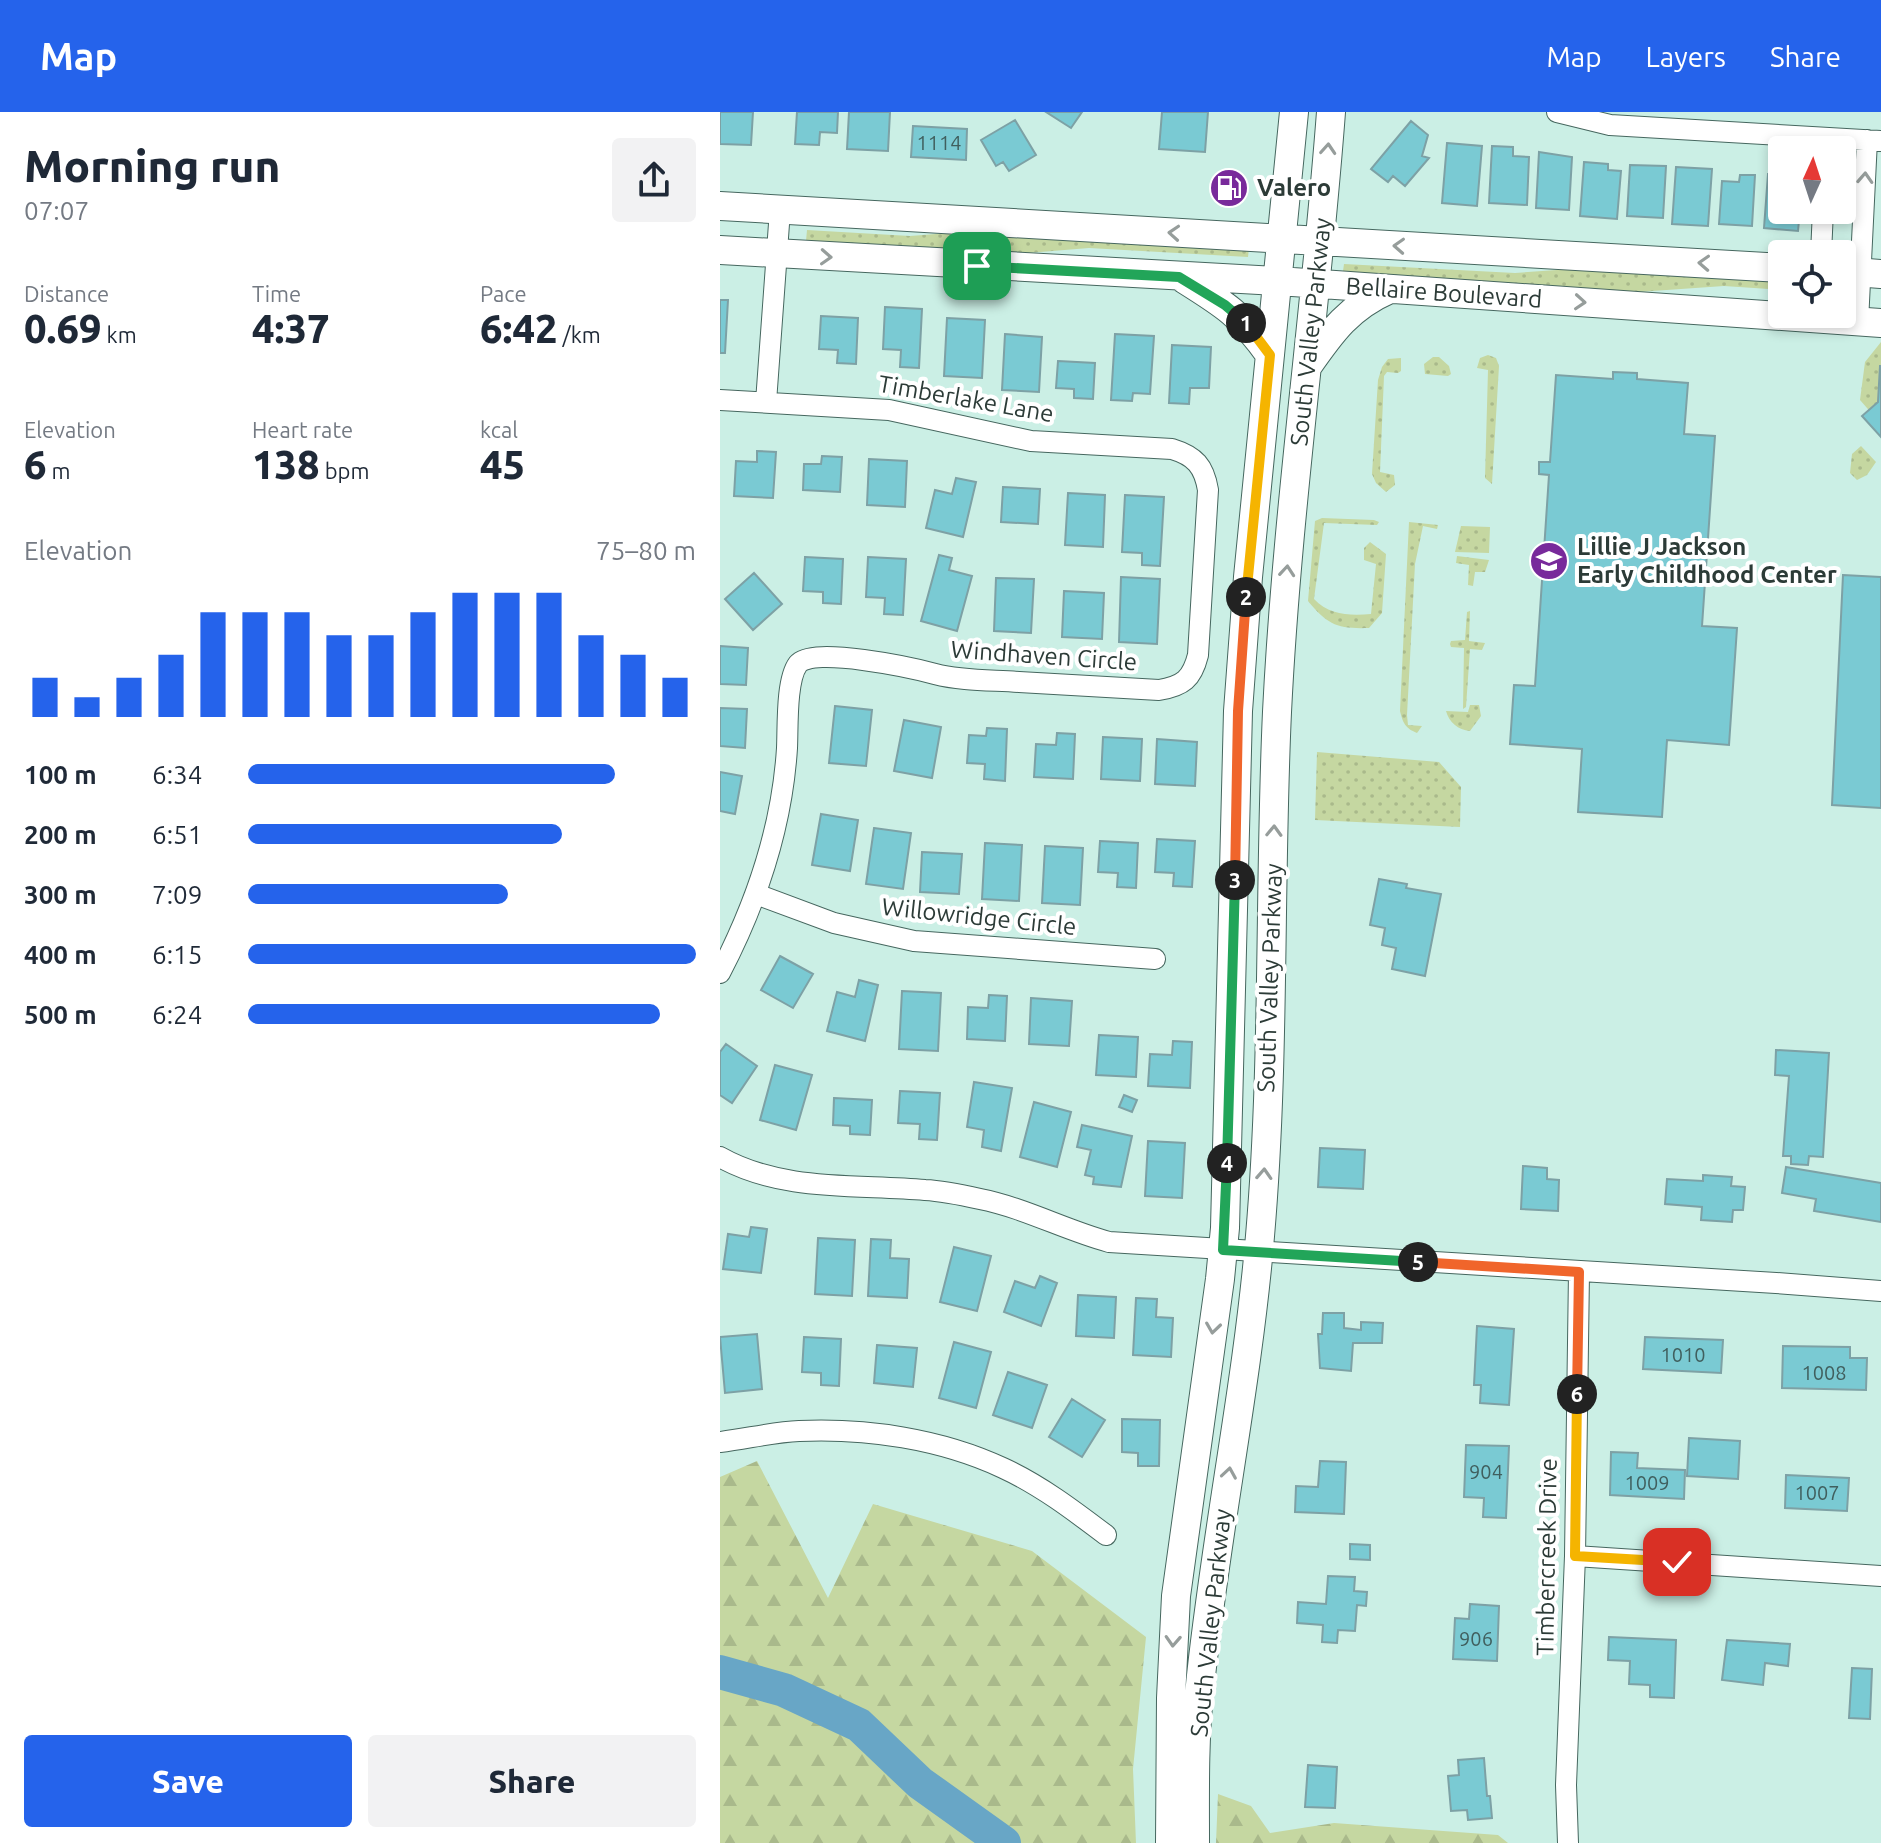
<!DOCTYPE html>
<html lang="en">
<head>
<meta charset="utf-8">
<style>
	:root { --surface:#fff; --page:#f2f2f3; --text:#1f2937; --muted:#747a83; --accent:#2563eb }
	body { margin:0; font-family:Ubuntu,sans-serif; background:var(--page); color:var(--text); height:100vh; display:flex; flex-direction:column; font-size:30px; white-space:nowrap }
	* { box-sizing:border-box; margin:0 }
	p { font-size:26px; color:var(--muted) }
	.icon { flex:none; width:44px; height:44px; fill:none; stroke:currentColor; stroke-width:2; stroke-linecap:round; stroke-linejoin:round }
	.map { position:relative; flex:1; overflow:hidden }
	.side { display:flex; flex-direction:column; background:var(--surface); width:720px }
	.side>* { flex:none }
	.needle { width:52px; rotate:3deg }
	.controls { position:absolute; left:1048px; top:24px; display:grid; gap:16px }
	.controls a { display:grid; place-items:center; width:88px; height:88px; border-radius:8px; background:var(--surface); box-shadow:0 4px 12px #0003; font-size:40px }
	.pin { position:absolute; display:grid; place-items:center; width:68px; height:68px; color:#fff; margin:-34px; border-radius:16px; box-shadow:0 4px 12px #0006 }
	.km { position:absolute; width:40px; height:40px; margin:-20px; border-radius:50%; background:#222; color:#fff; font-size:22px; line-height:40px; text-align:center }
	.round { display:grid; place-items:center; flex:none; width:84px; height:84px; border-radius:8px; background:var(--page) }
	.head { display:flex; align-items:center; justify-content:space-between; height:136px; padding:0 24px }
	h1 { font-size:44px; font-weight:800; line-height:60px }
	.metrics { display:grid; grid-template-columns:repeat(3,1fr); gap:12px; height:136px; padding:8px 24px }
	.metrics div { display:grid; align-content:center }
	.metrics b { font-size:40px; font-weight:800 }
	.metrics small { font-size:22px; font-weight:400 }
	.metrics p { font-size:22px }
	.chart { height:224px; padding:16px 24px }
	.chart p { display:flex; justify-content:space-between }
	.chart svg { width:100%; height:144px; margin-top:8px; stroke:var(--accent); stroke-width:6 }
	.primary-button { display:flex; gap:16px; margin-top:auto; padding:16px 24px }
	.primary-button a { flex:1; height:92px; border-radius:8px; background:var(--accent); color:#fff; font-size:32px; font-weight:800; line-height:92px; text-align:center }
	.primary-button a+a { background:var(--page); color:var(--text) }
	ul { padding:0 24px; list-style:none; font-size:26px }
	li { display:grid; grid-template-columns:128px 96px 1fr; align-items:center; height:60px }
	li i { height:20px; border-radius:10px; background:var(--accent) }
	header { display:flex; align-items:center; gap:48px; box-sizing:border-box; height:112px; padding:0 40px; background:var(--accent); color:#fff }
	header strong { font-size:38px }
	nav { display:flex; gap:44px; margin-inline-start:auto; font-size:28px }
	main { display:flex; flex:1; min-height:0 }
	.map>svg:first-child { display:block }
</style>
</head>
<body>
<header>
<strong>Map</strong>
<nav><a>Map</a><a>Layers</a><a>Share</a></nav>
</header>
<main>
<section class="side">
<div class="head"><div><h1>Morning run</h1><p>07:07</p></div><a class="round"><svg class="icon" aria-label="share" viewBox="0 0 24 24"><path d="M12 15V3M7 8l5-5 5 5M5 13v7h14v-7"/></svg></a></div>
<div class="metrics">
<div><p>Distance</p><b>0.69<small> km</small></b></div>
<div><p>Time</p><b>4:37</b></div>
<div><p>Pace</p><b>6:42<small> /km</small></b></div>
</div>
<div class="metrics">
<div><p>Elevation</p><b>6<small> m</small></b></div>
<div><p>Heart rate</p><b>138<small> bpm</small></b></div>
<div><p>kcal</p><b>45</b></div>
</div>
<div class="chart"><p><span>Elevation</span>75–80 m</p>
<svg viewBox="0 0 160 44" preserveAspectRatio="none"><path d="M5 44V32M15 44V38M25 44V32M35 44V25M45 44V12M55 44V12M65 44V12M75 44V19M85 44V19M95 44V12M105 44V6M115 44V6M125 44V6M135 44V19M145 44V25M155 44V32"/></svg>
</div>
<ul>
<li><b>100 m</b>6:34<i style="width:82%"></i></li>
<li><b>200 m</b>6:51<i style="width:70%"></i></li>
<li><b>300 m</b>7:09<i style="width:58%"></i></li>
<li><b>400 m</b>6:15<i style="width:100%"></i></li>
<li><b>500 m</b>6:24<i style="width:92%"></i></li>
</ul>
<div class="primary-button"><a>Save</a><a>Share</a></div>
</section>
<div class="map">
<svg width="1161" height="1731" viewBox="0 0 1161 1731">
	<defs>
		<pattern id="grass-dots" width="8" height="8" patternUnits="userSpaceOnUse" patternTransform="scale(2)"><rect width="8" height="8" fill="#c5d7a1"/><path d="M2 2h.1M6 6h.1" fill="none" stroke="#a9b98b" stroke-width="1.8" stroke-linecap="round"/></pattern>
		<pattern id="forest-firs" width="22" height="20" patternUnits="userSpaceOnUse" patternTransform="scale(2)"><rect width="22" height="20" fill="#c5d7a1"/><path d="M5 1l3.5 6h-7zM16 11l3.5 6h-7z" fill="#a9b98b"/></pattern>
	</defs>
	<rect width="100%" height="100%" fill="#cbefe5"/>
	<!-- grass -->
	<path fill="url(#grass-dots)" d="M87 118 190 124 254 119 529 136 528 145 369 136 295 142 86 129Z
		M624 152 795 161 880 155 1062 167V178L1004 174 918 180 634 163 623 159Z
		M1161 230V312L1140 288 1145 250Z
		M768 243 776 246 779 254 772 372 765 366 768 258 757 256 760 246Z
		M713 245H719L729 254 731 262 728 264 705 262 704 252Z
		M681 246V259L678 261 667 260 664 264 660 360 674 363 675 373 666 380 656 371 652 362 658 268 662 255 668 247Z
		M1141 334 1156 350 1147 363 1137 368 1130 361 1132 342Z
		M602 406 654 408 659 410 657 413 604 411 594 487C609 503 630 504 651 502L656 452 644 448V436L650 430 666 442 662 501 649 516C617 517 608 513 588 489L595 409Z
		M689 410 718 413 717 417 703 414 695 452 687 603 688 613 702 614 697 621C685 616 683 611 680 599Z
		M741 414 770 415 769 441 735 440Z
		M737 444 769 448 765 460H755L753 474 748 473 749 453 736 451Z
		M750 499 749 529 765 531 762 538 750 537 746 595 743 597 744 536 731 535 730 532 731 529 745 528 747 500Z
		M750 593H759L761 604 750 619C738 618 729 610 726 599L748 600Z
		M597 640 719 650 741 675 740 715 595 708Z"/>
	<!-- forest -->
	<path fill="url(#forest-firs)" d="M37 1349 108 1486 153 1392 312 1439 426 1525 413 1657 416 1731H0V1365Z
		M498 1682 531 1694 550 1721 614 1711 778 1723 788 1731H496Z"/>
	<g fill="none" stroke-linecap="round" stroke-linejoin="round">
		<!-- river -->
		<path stroke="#68a6c6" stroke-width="34" d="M0 1560 64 1578 139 1613 200 1671 284 1731"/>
	</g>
	<!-- building -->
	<path fill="#7acad3" stroke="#7da1a5" stroke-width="2" d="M0 0H33L31 33 0 32Z
		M77 0H118L117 21 100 20 99 33 75 32Z
		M129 0H170L168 39 127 37Z
		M326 0H362L351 16Z
		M442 0H488L485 40 439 37Z
		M295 8 316 43 289 59 283 50 276 54 261 28Z
		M691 9 708 23 702 44 709 46 685 74 673 64 668 70 651 57Z
		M193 14 247 17 246 48 191 45Z
		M727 31 762 34 757 94 722 91Z
		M772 34 793 35V44L809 45 807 93 769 91Z
		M819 40 852 45 849 98 816 96Z
		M864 50 888 52V58L901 59 897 107 860 104Z
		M910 53 946 54 943 106 907 104Z
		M956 55 992 57 988 114 952 112Z
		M515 60 526 72 502 92 492 79Z
		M1048 62 1062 63V98H1080L1078 119 1044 116Z
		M1020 63H1035L1032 114 999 112 1002 69 1019 70Z
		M0 188H8L5 241H0Z
		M165 195 202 197 199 256 180 255 181 238 163 237Z
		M101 204 138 206 136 252 117 251 118 238 99 237Z
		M227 206 265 208 262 266 224 264Z
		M285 222 322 225 319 280 282 278Z
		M395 222 434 224 430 282 413 281 412 289 391 288Z
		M452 233 491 235 489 276H470L469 292 449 291Z
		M338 249 375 251 373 287 354 286V277L336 276Z
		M1160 254H1161V325L1142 304 1158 290Z
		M893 260 917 261V267L968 271 964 322 995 324 982 514 1017 516 1009 633 947 628 942 705 858 700 862 637 790 632 794 573 815 574 829 363 819 362V350H830L836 263 893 267Z
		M37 339 56 340 53 386 14 384 16 349 37 350Z
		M102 344 122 345 120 380 83 378 84 352H101Z
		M149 347 187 349 185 395 147 393Z
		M236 366 256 370 243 425 206 416 215 378 232 382Z
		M283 375 320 377 318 412 281 410Z
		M348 381 385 383 383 435 345 433Z
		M405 383 444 385 440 454 422 453V441L402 440Z
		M219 443 232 446 229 458 252 464 237 519 201 509Z
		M85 445 123 447 121 492 103 491V480L83 479Z
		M148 445 186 447 183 503 164 502 165 486 146 485Z
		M34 461 62 492 33 518 5 487Z
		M1123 463 1161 465V696L1112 693Z
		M401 465 440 467 437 532 399 530Z
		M276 466 314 467 311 521 274 519Z
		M344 479 384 481 382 527 342 525Z
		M0 534 28 536 26 573 0 572Z
		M115 594 152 598 146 654 109 651Z
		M0 596 27 597 25 636 0 634Z
		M184 608 221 615 212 666 174 659Z
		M267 616 287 617 285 669 264 667 265 652 247 651 249 623 266 624Z
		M337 621 355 622 353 667 314 665 316 632 336 633Z
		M383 625 422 627 420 669 381 667Z
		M437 627 477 630 475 674 435 672Z
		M0 660 22 664 15 702 0 699Z
		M101 702 138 708 130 759 92 753Z
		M154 716 191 721 183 777 146 772Z
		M437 727 475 729 472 775 453 774 454 761 435 760Z
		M380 729 418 731 416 776 397 775 398 761 378 760Z
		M265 731 302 733 299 789 262 787Z
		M325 734 363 736 360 793 322 791Z
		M202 740 242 742 239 782 200 780Z
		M659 767 687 772 686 776 721 782 705 864 672 857 676 836 662 833 665 816 650 813Z
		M60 844 93 862 73 896 41 878Z
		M139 868 158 873 145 929 107 919 117 880 135 885Z
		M182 879 221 881 218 939 179 937Z
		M269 883 287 884 285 929 247 927 248 895 268 896Z
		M311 886 352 889 349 934 309 932Z
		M379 923 418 925 416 965 376 963Z
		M453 929 472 930 470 976 428 974 430 942 452 943Z
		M6 932 37 954 12 991 0 983V940Z
		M1056 938 1109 941 1103 1045 1089 1044 1088 1053 1071 1052V1044H1063L1069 964 1055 963Z
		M55 953 92 963 76 1018 40 1008Z
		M254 970 292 976 281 1039 262 1035 264 1018 247 1015Z
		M180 979 220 981 217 1028 199 1027 200 1012 178 1011Z
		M404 983 417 988 412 1000 399 995Z
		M114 986 152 988 150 1023 130 1022V1014L113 1013Z
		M314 990 351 1000 337 1055 300 1045Z
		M362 1013 412 1024 401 1075 373 1072 374 1065 365 1063 371 1038 357 1035Z
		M428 1029 465 1031 462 1086 425 1084Z
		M600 1036 645 1038 643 1077 598 1075Z
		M803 1054 827 1056V1067L839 1068 838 1099 801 1097Z
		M1066 1055 1161 1071V1110L1094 1099 1096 1087 1062 1081Z
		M983 1063 1012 1065 1011 1074 1025 1075 1023 1098H1013L1012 1110 981 1108 982 1095 945 1092 947 1067 983 1069Z
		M31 1115 47 1117 41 1161 3 1157 8 1122 29 1125Z
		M98 1126 135 1128 132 1184 95 1182Z
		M151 1127 171 1128 170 1146 189 1147 187 1186 148 1184Z
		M234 1135 271 1144 257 1199 220 1190Z
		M320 1164 337 1171 321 1214 284 1200 295 1169 315 1176Z
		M358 1183 396 1185 394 1226 356 1224Z
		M416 1186 437 1187 436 1205 453 1206 451 1245 413 1243Z
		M603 1201H624V1216L641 1218V1210L663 1211 662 1231H633L631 1259 600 1256 598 1222H602Z
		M757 1214 794 1217 789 1293 760 1291 761 1273H754Z
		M37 1222 42 1277 5 1281 0 1225Z
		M84 1225 121 1227 119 1274 101 1273V1261L82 1260Z
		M925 1225 1003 1228 1001 1261 923 1257Z
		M234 1230 271 1240 256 1296 219 1286Z
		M157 1233 197 1236 193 1275 154 1271Z
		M1063 1234 1130 1235V1246H1147L1146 1278 1062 1276Z
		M288 1260 327 1273 312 1316 273 1303Z
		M352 1287 385 1308 362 1345 329 1325Z
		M402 1307 440 1308 439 1354H418V1341L402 1340Z
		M969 1326 1020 1329 1018 1367 967 1364Z
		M746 1333 789 1334 786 1406 763 1405 764 1386 744 1385Z
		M891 1340 918 1341 917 1356 965 1358 964 1387 890 1383Z
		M600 1349 626 1350 624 1402 575 1400 576 1374 598 1375Z
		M1066 1363 1129 1366 1127 1399 1065 1396Z
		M630 1432 650 1433V1448L630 1447Z
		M608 1464 635 1465 634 1479 647 1480 646 1494 637 1493 635 1519 618 1518 617 1531 602 1530 603 1513 577 1511 578 1490 606 1492Z
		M750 1492 779 1494 777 1549 733 1547 735 1506 749 1507Z
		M889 1525 956 1528 954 1586 930 1585V1573L909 1572 910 1549 888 1548Z
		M1007 1528 1070 1532 1068 1554 1045 1551 1043 1573 1002 1568Z
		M1132 1556 1152 1557 1150 1607 1129 1606Z
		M764 1646 767 1684H770L772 1706 748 1708 747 1698 731 1699 728 1664 739 1663 738 1648Z
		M588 1653 617 1655 615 1696 585 1695Z"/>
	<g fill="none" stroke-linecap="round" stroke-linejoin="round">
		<!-- minor casing -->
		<g stroke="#46675f" stroke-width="22">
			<path id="minor" d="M837 0 890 13 1161 29
				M1101 142 1103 98
				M1138 210 1147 28
				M0 288 169 298 311 329 452 337C475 344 484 354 488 378L478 543C472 567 463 574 439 578 392 575 346 573 299 570 271 568 242 569 215 562 193 556 92 534 78 552 66 568 68 615 67 636 62 716 37 790 0 861
				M46 290 60 98
				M36 782 114 811 194 829 435 847
				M0 1045C62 1080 137 1072 205 1078 224 1079 242 1083 260 1087 305 1096 345 1118 389 1130L1056 1171 1161 1179
				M0 1330C26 1327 53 1320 79 1319 147 1316 221 1327 283 1356 320 1373 353 1398 386 1423
				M855 1444 1161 1464
				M848 1731 846 1673 855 1444 859 1160"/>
		</g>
		<!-- secondary casing -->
		<g stroke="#46675f" stroke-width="30">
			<path id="secondary" d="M0 94 1062 156
				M0 138 558 169 1161 211
				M1122 159 1161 162
				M464 167C504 192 522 203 550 243
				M587 255C612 219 629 195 670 177
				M450 1731 451 1586 456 1484 500 1167 505 1116 518 599 528 465 574 0
				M475 1731C475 1682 474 1631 479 1583 494 1429 527 1278 540 1124 555 950 549 774 557 600 567 399 596 200 611 0"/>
		</g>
		<!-- minor -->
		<use href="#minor" stroke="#fff" stroke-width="20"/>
		<!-- secondary -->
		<use href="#secondary" stroke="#fff" stroke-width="28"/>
	</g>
	<!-- one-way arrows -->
	<defs><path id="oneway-chevron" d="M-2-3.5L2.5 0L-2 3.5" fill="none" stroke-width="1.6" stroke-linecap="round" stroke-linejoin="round" transform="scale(2)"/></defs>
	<g stroke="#969d9b">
		<use href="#oneway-chevron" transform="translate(608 37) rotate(-86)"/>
		<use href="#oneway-chevron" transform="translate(1145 66) rotate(-87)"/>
		<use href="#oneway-chevron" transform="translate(454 121) rotate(-176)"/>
		<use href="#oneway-chevron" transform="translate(679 134) rotate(-177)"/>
		<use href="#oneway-chevron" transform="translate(106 145) rotate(3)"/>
		<use href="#oneway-chevron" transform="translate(984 151) rotate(-177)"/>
		<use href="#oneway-chevron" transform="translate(860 190) rotate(4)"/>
		<use href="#oneway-chevron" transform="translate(567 459) rotate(-85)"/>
		<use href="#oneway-chevron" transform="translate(554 719) rotate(-88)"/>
		<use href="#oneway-chevron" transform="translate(544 1062) rotate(-87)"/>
		<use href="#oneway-chevron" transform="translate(493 1216) rotate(98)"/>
		<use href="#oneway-chevron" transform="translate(509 1361) rotate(-81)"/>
		<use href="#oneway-chevron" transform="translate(453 1529) rotate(93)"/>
	</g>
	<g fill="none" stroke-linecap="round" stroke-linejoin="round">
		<!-- split-1 casing -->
		<g stroke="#fff" stroke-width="16">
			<path id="split-1" d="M257 154 459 165 505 193 526 211"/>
		</g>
		<!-- split-2 casing -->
		<g stroke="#fff" stroke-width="16">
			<path id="split-2" d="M526 211 550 243 526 485"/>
		</g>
		<!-- split-3 casing -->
		<g stroke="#fff" stroke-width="16">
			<path id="split-3" d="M515 768 518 599 526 485"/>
		</g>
		<!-- split-4 casing -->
		<g stroke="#fff" stroke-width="16">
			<path id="split-4" d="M507 1051 515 768"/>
		</g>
		<!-- split-5 casing -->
		<g stroke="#fff" stroke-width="16">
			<path id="split-5" d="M507 1051 503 1138 698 1150"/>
		</g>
		<!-- split-6 casing -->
		<g stroke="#fff" stroke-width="16">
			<path id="split-6" d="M698 1150 859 1160 857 1282"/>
		</g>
		<!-- split-7 casing -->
		<g stroke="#fff" stroke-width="16">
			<path id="split-7" d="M857 1282 855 1444 957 1450"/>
		</g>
		<!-- split-1 -->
		<use href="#split-1" stroke="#22a559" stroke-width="10"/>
		<!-- split-2 -->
		<use href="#split-2" stroke="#f5b400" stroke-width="10"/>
		<!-- split-3 -->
		<use href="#split-3" stroke="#f0652b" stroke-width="10"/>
		<!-- split-4 -->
		<use href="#split-4" stroke="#22a559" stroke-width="10"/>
		<!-- split-5 -->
		<use href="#split-5" stroke="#22a559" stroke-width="10"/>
		<!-- split-6 -->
		<use href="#split-6" stroke="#f0652b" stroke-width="10"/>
		<!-- split-7 -->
		<use href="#split-7" stroke="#f5b400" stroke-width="10"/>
	</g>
	<!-- icons -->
	<defs>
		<g id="fuel-disc" transform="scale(2)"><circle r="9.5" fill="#782a9b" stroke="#fff"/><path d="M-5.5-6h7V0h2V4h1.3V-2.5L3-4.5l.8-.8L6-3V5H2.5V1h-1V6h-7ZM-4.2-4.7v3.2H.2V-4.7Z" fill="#fff"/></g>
		<g id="school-disc" transform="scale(2)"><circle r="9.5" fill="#782a9b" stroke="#fff"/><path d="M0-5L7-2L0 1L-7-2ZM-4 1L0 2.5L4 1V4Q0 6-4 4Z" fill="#fff"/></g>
	</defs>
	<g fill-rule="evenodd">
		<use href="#fuel-disc" x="509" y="76"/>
		<use href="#school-disc" x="829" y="449"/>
	</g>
	<g text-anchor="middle" stroke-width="8" stroke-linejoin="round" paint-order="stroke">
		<!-- number labels -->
		<g font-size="20" fill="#405f5e">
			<text x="219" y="38">1114</text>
			<text x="963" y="1250">1010</text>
			<text x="1104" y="1268">1008</text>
			<text x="766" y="1367">904</text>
			<text x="927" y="1378">1009</text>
			<text x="1097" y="1388">1007</text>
			<text x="756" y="1534">906</text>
		</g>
		<!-- poi labels -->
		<g font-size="24" font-weight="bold" fill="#2c3b37" stroke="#fff" text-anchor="start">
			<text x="537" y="84">Valero</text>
			<text x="857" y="443">Lillie J Jackson<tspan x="857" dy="28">Early Childhood Center</tspan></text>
		</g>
		<!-- street labels -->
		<g font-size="24" fill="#2c3b37" stroke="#fff">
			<text transform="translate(724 181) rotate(4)" y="8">Bellaire Boulevard</text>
			<text transform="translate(591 220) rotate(-84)" y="8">South Valley Parkway</text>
			<text transform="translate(246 287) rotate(10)" y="8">Timberlake Lane</text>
			<text transform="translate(324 544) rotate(4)" y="8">Windhaven Circle</text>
			<text transform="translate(259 805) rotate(6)" y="8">Willowridge Circle</text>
			<text transform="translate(550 866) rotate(-88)" y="8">South Valley Parkway</text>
			<text transform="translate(827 1445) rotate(-89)" y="8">Timbercreek Drive</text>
			<text transform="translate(491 1511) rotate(-84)" y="8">South Valley Parkway</text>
		</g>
	</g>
</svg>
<div class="controls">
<a><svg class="needle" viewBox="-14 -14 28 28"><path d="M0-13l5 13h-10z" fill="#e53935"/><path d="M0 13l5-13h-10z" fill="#747a83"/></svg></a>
<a><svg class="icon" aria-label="locate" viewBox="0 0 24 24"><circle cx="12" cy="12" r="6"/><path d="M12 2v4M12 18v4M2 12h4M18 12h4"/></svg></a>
</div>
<div class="pin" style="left:257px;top:154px;background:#1e9e55"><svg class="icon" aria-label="arrive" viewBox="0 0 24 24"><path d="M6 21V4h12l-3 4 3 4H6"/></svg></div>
<div class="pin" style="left:957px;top:1450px;background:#d93025"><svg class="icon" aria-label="check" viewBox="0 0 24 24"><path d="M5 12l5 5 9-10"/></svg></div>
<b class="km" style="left:526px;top:211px">1</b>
<b class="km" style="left:526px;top:485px">2</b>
<b class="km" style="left:515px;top:768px">3</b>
<b class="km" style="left:507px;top:1051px">4</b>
<b class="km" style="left:698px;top:1150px">5</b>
<b class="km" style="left:857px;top:1282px">6</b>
</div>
</main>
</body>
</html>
